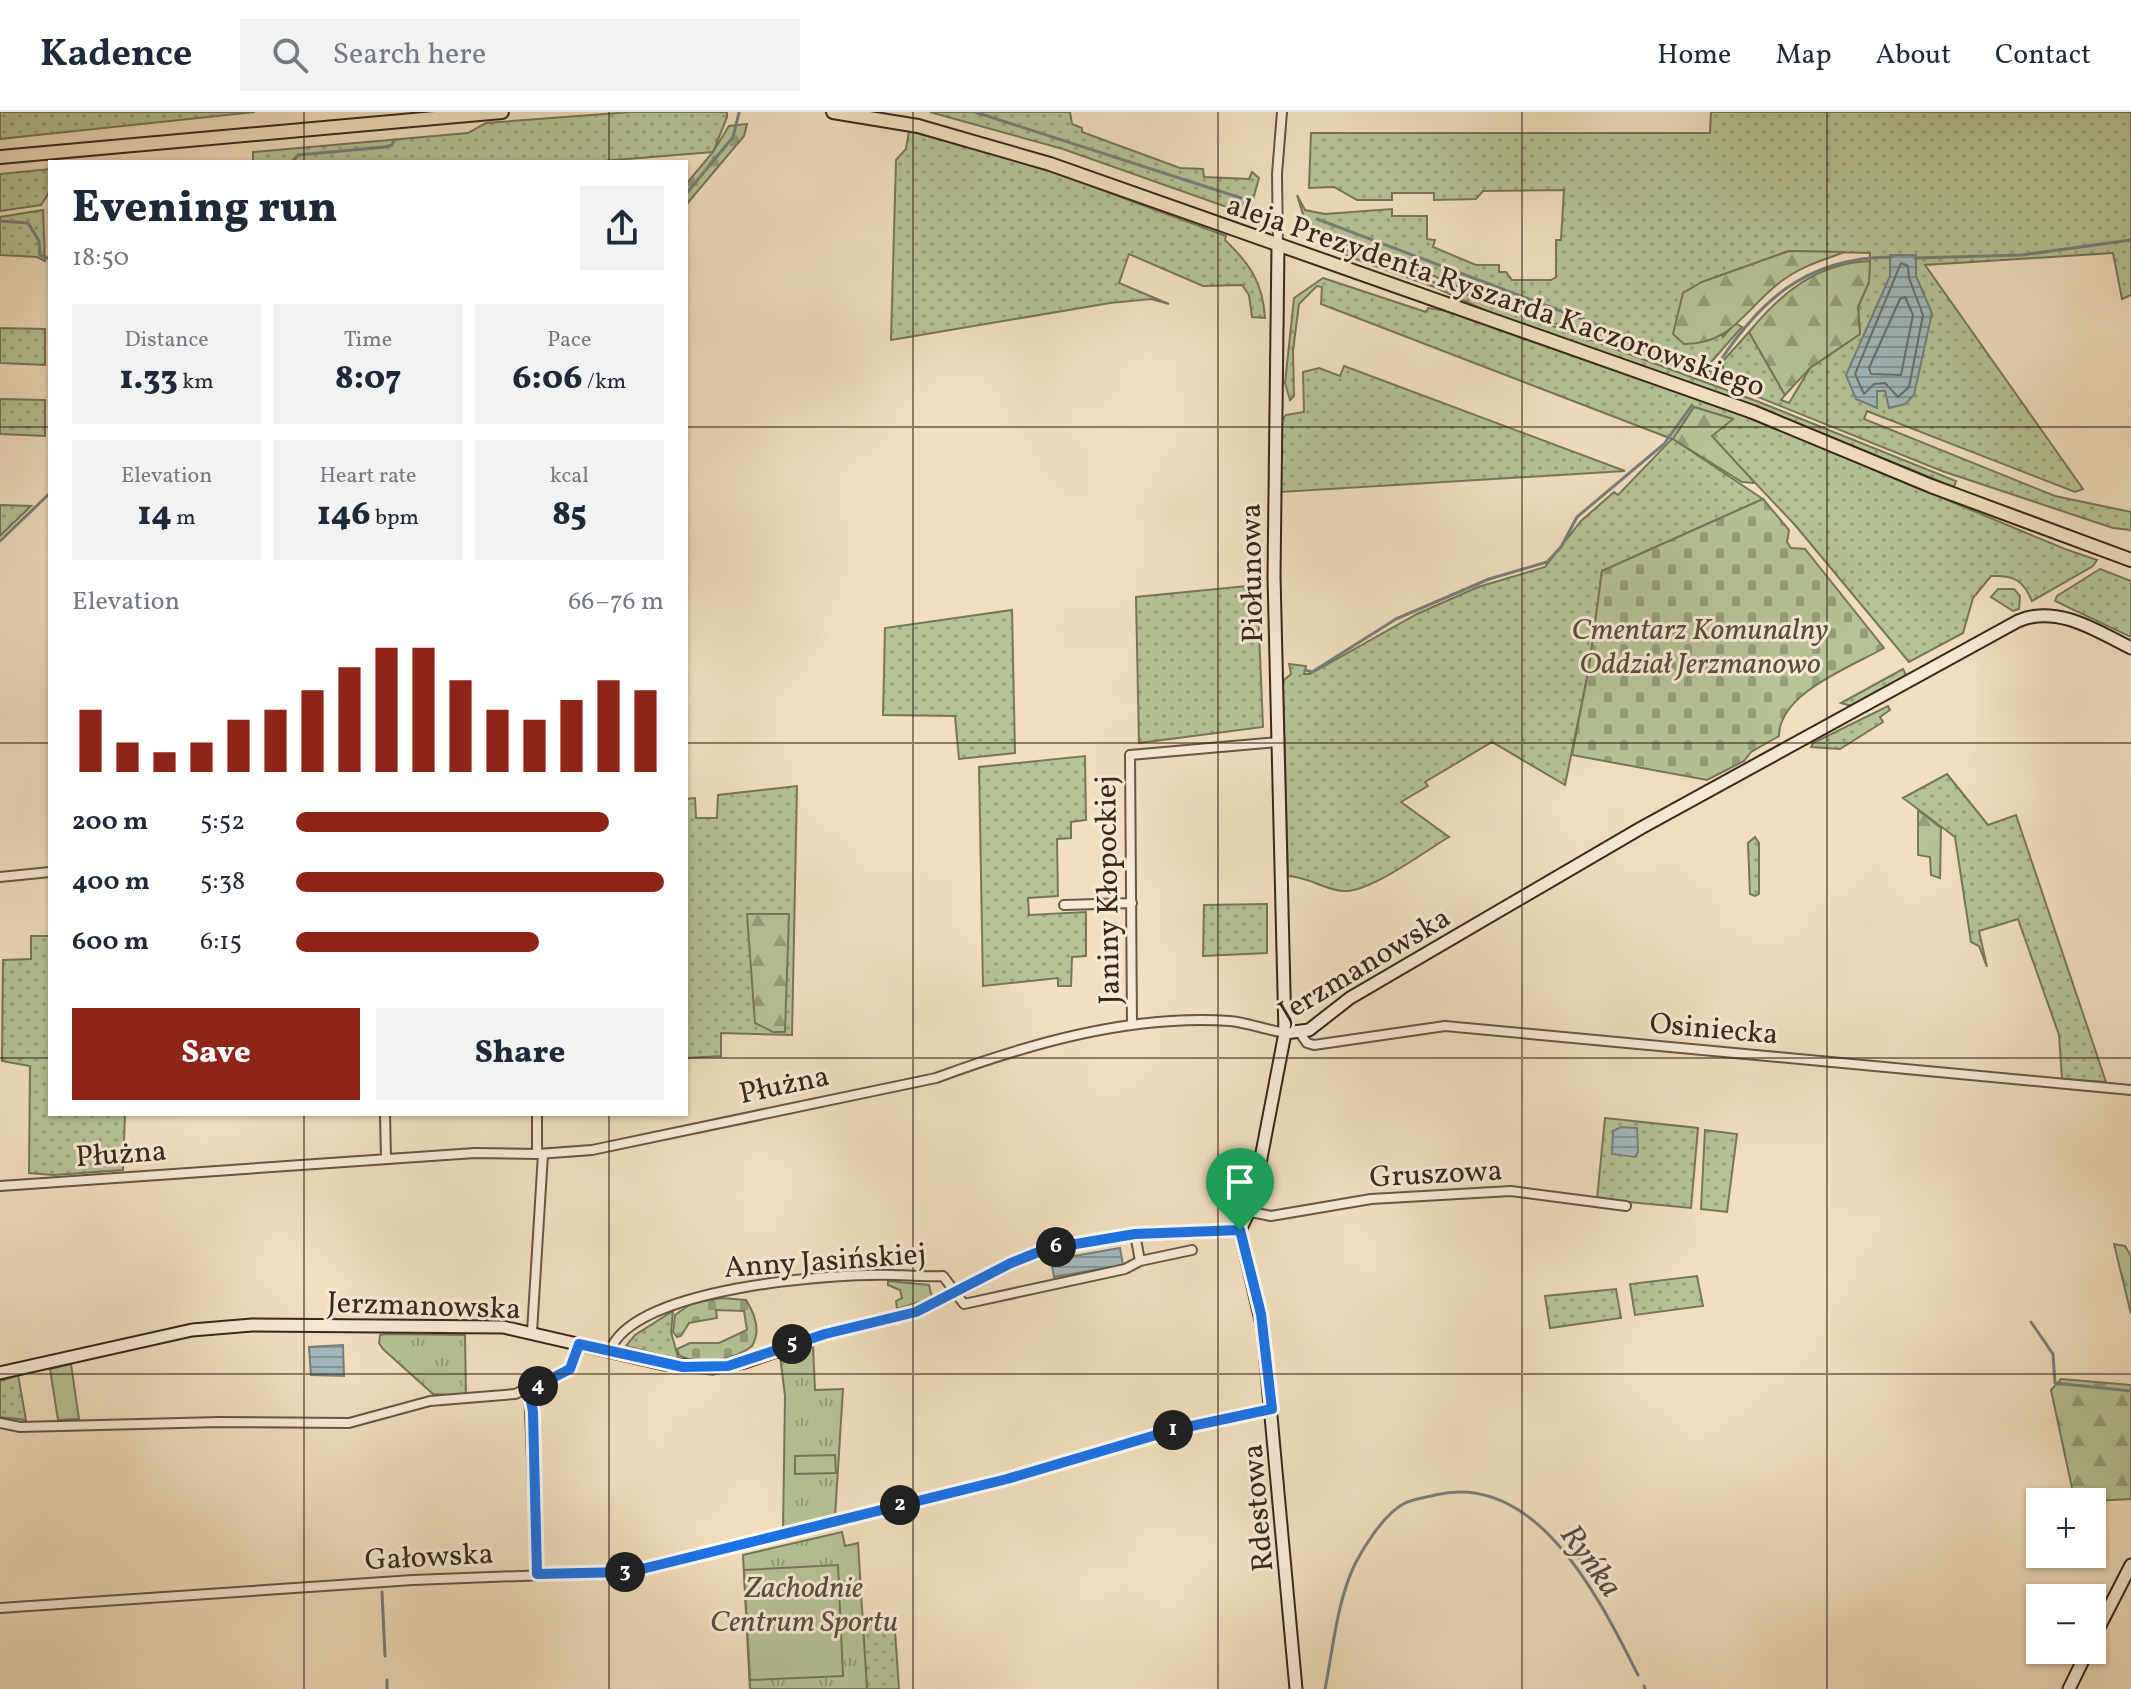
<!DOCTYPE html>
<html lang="en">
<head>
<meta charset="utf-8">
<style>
	:root { --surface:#fff; --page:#f2f2f3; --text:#1f2937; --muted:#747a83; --line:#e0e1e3; --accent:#8f2418 }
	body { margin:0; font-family:Vollkorn,serif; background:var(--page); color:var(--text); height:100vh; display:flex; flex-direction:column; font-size:30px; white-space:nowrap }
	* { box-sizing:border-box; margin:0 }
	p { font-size:26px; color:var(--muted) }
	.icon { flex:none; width:44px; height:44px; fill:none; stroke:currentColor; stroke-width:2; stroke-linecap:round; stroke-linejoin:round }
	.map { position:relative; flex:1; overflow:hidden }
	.drawer { position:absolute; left:48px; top:48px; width:640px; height:956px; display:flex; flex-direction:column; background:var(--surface); border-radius:0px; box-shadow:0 2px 6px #0004 }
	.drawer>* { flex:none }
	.buttons { position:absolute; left:2026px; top:1376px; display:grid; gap:16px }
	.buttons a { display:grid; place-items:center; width:80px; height:80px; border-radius:0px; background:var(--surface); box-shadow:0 2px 6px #0004; font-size:40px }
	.pin { position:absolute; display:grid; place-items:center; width:68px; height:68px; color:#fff; margin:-82px -34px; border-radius:50% 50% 50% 0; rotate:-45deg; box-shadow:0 0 8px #0007 }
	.pin .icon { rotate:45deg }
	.km { position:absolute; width:40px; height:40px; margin:-20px; border-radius:50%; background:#222; color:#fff; font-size:22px; line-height:40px; text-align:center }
	.round { display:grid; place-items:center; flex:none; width:84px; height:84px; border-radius:0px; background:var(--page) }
	.headline { display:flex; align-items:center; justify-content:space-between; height:136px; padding:0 24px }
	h1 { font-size:44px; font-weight:800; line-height:60px }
	.stats { display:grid; grid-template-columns:repeat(3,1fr); gap:12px; height:136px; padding:8px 24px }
	.stats div { display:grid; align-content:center; border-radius:0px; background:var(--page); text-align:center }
	.stats b { font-size:34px; font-weight:800 }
	.stats small { font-size:22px; font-weight:400 }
	.stats p { font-size:22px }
	.chart { height:224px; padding:16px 24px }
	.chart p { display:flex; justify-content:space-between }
	.chart svg { width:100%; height:144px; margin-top:8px; stroke:var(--accent); stroke-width:6 }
	.cta { display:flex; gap:16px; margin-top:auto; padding:16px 24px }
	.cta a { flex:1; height:92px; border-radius:0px; background:var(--accent); color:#fff; font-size:32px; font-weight:800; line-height:92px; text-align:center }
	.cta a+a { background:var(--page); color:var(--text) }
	ul { padding:0 24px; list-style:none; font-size:26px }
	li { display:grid; grid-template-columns:128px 96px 1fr; align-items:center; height:60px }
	li i { height:20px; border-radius:10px; background:var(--accent) }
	header { display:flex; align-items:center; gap:48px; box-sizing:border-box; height:112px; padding:0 40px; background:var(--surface); border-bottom:2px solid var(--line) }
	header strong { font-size:38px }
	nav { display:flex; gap:44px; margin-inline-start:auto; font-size:28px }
	.search { width:560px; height:72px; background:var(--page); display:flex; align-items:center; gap:20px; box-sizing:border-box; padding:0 28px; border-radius:0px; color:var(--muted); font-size:30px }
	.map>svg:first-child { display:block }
</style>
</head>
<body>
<header>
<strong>Kadence</strong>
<div class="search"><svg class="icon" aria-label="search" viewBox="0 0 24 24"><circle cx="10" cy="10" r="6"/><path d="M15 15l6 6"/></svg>Search here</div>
<nav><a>Home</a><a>Map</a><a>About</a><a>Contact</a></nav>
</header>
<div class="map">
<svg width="2131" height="1577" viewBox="0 0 2131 1577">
	<defs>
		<pattern id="grass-dots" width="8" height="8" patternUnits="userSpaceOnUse" patternTransform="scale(2)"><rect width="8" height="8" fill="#b5c395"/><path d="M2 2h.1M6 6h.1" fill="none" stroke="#949e79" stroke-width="1.8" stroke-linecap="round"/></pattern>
		<pattern id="forest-firs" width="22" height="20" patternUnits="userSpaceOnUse" patternTransform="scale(2)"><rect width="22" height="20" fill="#b5c395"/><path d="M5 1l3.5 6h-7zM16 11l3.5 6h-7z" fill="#949e79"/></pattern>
		<pattern id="cemetery-stones" width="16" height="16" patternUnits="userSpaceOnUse" patternTransform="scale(2)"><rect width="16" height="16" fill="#b5c395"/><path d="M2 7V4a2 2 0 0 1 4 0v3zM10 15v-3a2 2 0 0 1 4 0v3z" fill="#949e79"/></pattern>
		<pattern id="park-tufts" width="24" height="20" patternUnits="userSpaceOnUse" patternTransform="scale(2)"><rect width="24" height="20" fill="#b5c395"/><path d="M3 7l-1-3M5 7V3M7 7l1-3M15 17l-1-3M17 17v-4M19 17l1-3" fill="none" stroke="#949e79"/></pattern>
		<pattern id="water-rules" width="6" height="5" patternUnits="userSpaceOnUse" patternTransform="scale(2)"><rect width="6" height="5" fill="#a1b9bd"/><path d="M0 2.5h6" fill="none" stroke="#849699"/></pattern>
	</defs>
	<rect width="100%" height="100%" fill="#f1dfbe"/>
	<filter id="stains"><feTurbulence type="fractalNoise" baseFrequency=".0025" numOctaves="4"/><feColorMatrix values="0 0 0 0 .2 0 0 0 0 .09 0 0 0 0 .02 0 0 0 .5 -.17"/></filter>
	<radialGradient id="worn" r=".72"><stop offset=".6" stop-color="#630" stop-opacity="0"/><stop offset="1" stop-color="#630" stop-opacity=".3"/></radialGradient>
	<!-- grass -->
	<path fill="url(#grass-dots)" stroke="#767658" stroke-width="2" fill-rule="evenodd" d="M0 0H255L0 27Z
		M631 0H727V5L713 40 590 50H253V40L468 21 486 11Z
		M930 0H1070L1072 12 1082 16V20L1180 56 1203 57 1204 65 1249 67 1252 60 1259 66 1250 98 1238 99 1063 37Z
		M1711 0H2131V183L2122 187 2113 141 1925 153 2083 377 2075 380 1867 299 1864 307 2055 384 2131 400V418L2113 416 1942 359 1716 268 1484 187 1434 164 1326 125 1306 112 1297 83 1305 98 1325 102 1392 97V104H1427V127L1435 128 1433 135 1476 153H1499V160H1506L1512 168H1551L1556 165V128H1561L1564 78 1483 79 1476 87 1434 88V81H1392V88H1357L1334 75 1309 76 1311 21H1710ZM1789 139 1870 141 1869 170 1858 195 1860 222 1810 256 1789 291 1781 288 1785 283 1749 220 1723 249V265L1705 257 1742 215 1735 211 1723 225 1702 170Z
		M909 19 1021 48 1226 124 1225 128C1250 152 1263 171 1265 206L1252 205 1249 183 1242 173 1203 174 1129 142 1119 171 1169 192 1151 187 1110 191 891 228 896 48 906 37Z
		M50 57V79L41 93 0 99V62Z
		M43 98 45 149 37 145 0 143V105Z
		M1344 137 1759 290 1956 369 1954 375 1758 296 1484 198 1437 176 1339 141Z
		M1323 166 1426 200 1428 196 1453 200 1738 301 2065 437 2097 448 2093 454 2032 489C2023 468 2014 463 1991 464L1973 486 1963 521 1909 550 1795 413 1711 324 1732 307 1694 295 1673 327 1763 387 1602 459 1589 556 1565 673 1492 630 1425 670 1428 674 1401 690 1449 725C1425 739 1370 781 1343 779 1325 778 1309 765 1288 764L1283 575 1284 568 1291 562 1289 552 1306 554 1304 562H1310L1417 502 1478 475 1545 455 1581 409 1614 380 1618 383 1672 327 1321 192 1322 175 1317 174 1299 192 1293 239 1294 284 1290 288 1285 271 1294 186Z
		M0 216 45 217V253L0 251Z
		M1344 254 1625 359 1281 380V309L1286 303 1304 300 1303 260 1319 256 1340 264Z
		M0 287 45 288V324L0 322Z
		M0 393 31 394 0 424Z
		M2100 457 2131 469V525L2055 489 2057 484Z
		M1257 473 1263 615 1139 631 1136 485Z
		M1998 477H2014L2020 484 2019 497 2013 499 1991 485Z
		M1012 498 1015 641 959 647 955 604 883 603 885 516Z
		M1903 557 1906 563 1902 569 1855 595 1841 591Z
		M1888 594 1890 598 1880 605 1883 610 1840 637 1811 635 1813 631Z
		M1085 644 1086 708 1071 710V726L1057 727 1058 784 1028 786 1029 803 1086 800V844L1072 845 1071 874H1058V866L983 874 979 655Z
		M1947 662 1988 713 2016 703 2106 970 2062 967 2059 923 2018 807 1979 819 1987 855 1979 834 1971 830 1955 725 1903 686Z
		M797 674 792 923 721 921V944L686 946V687L695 686 696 706H717L718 683Z
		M1755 725 1759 731V782L1755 784 1750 782 1748 731Z
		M1267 792V841L1203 844 1204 793Z
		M31 824H50V1002H125L123 1058 54 1063 29 1061 30 954 2 949 3 848 31 847Z
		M1605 1006 1698 1016 1691 1096 1597 1087Z
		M1705 1018 1737 1022 1727 1100 1701 1097Z
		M1697 1164 1703 1194 1635 1203 1630 1172Z
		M1616 1177 1621 1206 1550 1216 1545 1184Z
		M673 1199 671 1220 678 1245 688 1250 626 1234 635 1223Z
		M18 1263 26 1308 0 1305V1269Z
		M862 1505H894L899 1577H867Z"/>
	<!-- forest -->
	<path fill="url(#forest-firs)" stroke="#767658" stroke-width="2" d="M747 12 744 24 686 93V72L713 40 729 14Z
		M1789 139 1845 140C1823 148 1802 154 1783 168 1746 195 1732 233 1684 232L1673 222 1683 181 1702 170Z
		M1870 149 1869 170 1858 195 1860 222 1810 256 1785 283 1749 220C1781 181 1817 151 1870 149Z
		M1694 295 1733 307 1712 324 1755 371 1742 370 1673 327Z
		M1918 698 1941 716 1940 766 1931 763 1930 745 1918 743Z
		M747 802H789L785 920H773L755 911Z
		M2114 1132 2125 1134 2131 1144V1202Z
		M2061 1267 2131 1273V1387L2075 1390 2051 1278Z"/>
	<!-- cemetery -->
	<path fill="url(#cemetery-stones)" stroke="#767658" stroke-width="2" d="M1763 387 1789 418 1787 430 1791 436 1805 437 1884 536C1851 555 1779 581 1779 624L1751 640 1744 649 1707 668 1572 643 1589 556 1602 459Z
		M722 1186 746 1188C755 1202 761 1219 752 1234 735 1248 698 1254 679 1243L677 1237 690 1231H719L747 1218 744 1199 716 1198 717 1206 689 1211 681 1224 677 1225 673 1220 675 1203 692 1191Z"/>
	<!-- park -->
	<path fill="url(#park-tufts)" stroke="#767658" stroke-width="2" d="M385 1222 465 1223 466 1284 433 1282 383 1237 379 1231 380 1223Z
		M813 1233 815 1278 843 1277 835 1405 783 1419 785 1284 780 1244Z
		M842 1420 845 1434 858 1431 867 1577H750L743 1443Z"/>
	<!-- garden -->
	<path fill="#b5c395" stroke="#767658" stroke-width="2" d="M888 1169 929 1173 932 1186 897 1197 896 1189 902 1186 900 1178 888 1173Z
		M71 1252 79 1307 58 1308 50 1257Z
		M835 1343 836 1361 795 1362V1344Z
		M838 1453 843 1564 750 1568 744 1458Z"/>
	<!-- water -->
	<path fill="url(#water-rules)" stroke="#777f7c" stroke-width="2" d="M1890 143H1916V164L1932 201 1914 283 1905 292 1889 296 1885 279H1877V296L1856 287 1846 263 1890 164Z
		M1621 1015 1637 1016 1638 1040 1635 1045 1612 1042 1613 1019Z
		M1120 1136 1123 1153 1054 1165 1051 1148Z
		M343 1233 344 1264 311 1263 309 1235Z
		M1579 1433 1585 1435 1603 1465 1599 1469H1595L1574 1439Z"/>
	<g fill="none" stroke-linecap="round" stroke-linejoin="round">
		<!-- shore -->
		<path stroke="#6c706c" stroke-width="2" d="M1901 151 1908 154 1909 166 1923 203 1909 275 1898 285 1885 271 1874 272 1864 282 1855 262Z
			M1905 185 1913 203 1901 263 1871 262 1869 256 1900 187Z"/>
		<!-- stream -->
		<path stroke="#777f7c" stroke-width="3" d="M975 0 1241 86
			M292 50 298 43 385 35 392 33 394 28
			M686 82 733 25 739 1
			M1317 107 1691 248
			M0 109 28 111 39 129 40 143 50 147
			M1915 146 2022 143 2131 128
			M1711 263C1756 191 1804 145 1892 145
			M0 429 50 381
			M1305 558 1312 560 1396 507 1489 467 1547 450 1561 435 1577 405 1664 332 1692 293
			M2031 1210 2053 1242 2055 1271 2131 1279
			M382 1480 385 1544
			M387 1568V1577
			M1644 1574 1645 1577
			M1325 1577C1333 1537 1337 1489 1355 1452 1364 1434 1383 1405 1400 1394 1409 1387 1424 1386 1435 1383 1538 1358 1601 1490 1638 1563"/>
		<!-- street casing -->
		<g stroke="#665643" stroke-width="12">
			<path id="street" d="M1278 133 1277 62 1282 0
				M0 765 50 760
				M1064 793 1132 791
				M1132 912 1130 643 1278 630
				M1300 921 1307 931 1314 933 1445 914 2131 978
				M385 1002 386 1047
				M537 1002V1042
				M0 1074 475 1041 537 1042 592 1038 936 966C1028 932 1131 902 1230 909 1249 911 1267 918 1285 921
				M1251 1100 1271 1104 1371 1087 1511 1079 1626 1094
				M1135 1122 1140 1149
				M532 1220 543 1042
				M610 1239C633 1175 835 1161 895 1163 911 1163 927 1165 943 1164L964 1192 1125 1157 1140 1149 1192 1138
				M529 1278 537 1462
				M0 1311 20 1315 220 1310 349 1311 430 1289 515 1282 570 1257 579 1232
				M0 1496 413 1468 626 1460 981 1374 1173 1318 1272 1297"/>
		</g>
		<!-- secondary casing -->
		<g stroke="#37281a" stroke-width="15">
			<path id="secondary" d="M1285 921 1309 918 1350 886 1641 716 2018 509C2057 492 2097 519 2131 536
				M1240 1118 1252 1093 1285 921 1274 464 1278 133
				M1240 1118 1263 1217 1296 1577
				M0 1261 192 1218 252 1213 503 1215 664 1252 713 1256 745 1250 825 1222 916 1200 1013 1150 1046 1137 1135 1122 1240 1118
				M2092 1529 2131 1453
				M2069 1577 2088 1538"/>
		</g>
		<!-- primary casing -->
		<g stroke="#37281a" stroke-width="16">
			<path id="primary" d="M833 0 918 14 1050 52 1753 300 1931 374 2131 448
				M0 45 502 0"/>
		</g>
		<!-- street -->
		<use href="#street" stroke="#f6ead5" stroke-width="8"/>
		<!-- secondary -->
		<use href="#secondary" stroke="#f6ead5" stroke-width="11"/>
		<!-- primary -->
		<use href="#primary" stroke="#f1dfbe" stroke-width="12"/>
	</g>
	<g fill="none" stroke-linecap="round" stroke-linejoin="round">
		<!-- route casing -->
		<g stroke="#fff" stroke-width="16">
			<path id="route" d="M1240 1118 1261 1202 1272 1297 1173 1318 1007 1367 646 1456 626 1460 537 1462 533 1300 529 1278 570 1257 579 1232 683 1255 728 1254 825 1222 916 1200 1011 1151 1046 1137 1135 1122Z"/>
		</g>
		<!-- route -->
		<use href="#route" stroke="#1a73e8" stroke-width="10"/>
	</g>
	<!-- grid -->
	<path fill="none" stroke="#37281a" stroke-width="2" stroke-opacity="0.55" d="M304 0V50M609 0V50M913 0V1577M1218 0V1577M1522 0V1577M1827 0V1577M0 315H50M686 315H2131M0 631H50M686 631H2131M0 946H50M686 946H2131M304 1002V1577M609 1002V1577M0 1262H2131"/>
	<g text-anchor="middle" stroke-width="6" stroke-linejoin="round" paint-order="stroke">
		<!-- street labels -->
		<g font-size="30" fill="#37281a" stroke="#f6ead5">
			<text transform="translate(1496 183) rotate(19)" y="10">aleja Prezydenta Ryszarda Kaczorowskiego</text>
			<text transform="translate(1251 461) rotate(-91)" y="10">Piołunowa</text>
			<text transform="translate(1107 778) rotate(-91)" y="10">Janiny Kłopockiej</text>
			<text transform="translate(1364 852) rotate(-31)" y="10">Jerzmanowska</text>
			<text transform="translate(1714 916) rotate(5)" y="10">Osiniecka</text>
			<text transform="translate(784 972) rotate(-12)" y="10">Płużna</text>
			<text transform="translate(121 1041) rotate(-4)" y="10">Płużna</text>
			<text transform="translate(1436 1061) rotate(-3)" y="10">Gruszowa</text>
			<text transform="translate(825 1148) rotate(-4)" y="10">Anny Jasińskiej</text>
			<text transform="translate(424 1193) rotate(2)" y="10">Jerzmanowska</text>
			<text transform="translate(1257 1396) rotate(-95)" y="10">Rdestowa</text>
			<text transform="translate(429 1444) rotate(-3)" y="10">Gałowska</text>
		</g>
		<!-- park labels -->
		<g font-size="30" font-style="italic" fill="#564f39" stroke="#f6ead5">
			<text x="1700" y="527">Cmentarz Komunalny<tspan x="1700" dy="34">Oddział Jerzmanowo</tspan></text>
			<text x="804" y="1485">Zachodnie<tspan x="804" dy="34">Centrum Sportu</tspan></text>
		</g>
		<!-- water labels -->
		<g font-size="32" font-style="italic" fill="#524c43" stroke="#f6ead5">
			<text transform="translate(1592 1448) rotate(54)" y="11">Ryńka</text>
		</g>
	</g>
	<rect width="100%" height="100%" filter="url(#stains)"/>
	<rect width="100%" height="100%" fill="url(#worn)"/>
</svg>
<div class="buttons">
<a>+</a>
<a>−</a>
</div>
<div class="pin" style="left:1240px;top:1118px;background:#1e9e55"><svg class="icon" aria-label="arrive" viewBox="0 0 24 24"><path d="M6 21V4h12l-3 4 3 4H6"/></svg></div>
<b class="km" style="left:1173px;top:1318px">1</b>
<b class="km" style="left:900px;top:1393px">2</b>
<b class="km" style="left:625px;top:1460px">3</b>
<b class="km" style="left:538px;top:1274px">4</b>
<b class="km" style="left:792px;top:1232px">5</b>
<b class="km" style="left:1056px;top:1135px">6</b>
<section class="drawer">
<div class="headline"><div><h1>Evening run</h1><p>18:50</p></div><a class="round"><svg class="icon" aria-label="share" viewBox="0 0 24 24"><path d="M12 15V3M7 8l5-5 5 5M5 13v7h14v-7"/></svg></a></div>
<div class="stats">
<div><p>Distance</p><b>1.33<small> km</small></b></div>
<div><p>Time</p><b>8:07</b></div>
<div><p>Pace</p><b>6:06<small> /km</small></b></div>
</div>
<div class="stats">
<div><p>Elevation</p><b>14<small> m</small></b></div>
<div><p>Heart rate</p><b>146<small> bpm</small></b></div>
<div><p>kcal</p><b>85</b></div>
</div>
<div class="chart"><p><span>Elevation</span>66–76 m</p>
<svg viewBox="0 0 160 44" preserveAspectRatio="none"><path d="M5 44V25M15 44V35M25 44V38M35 44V35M45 44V28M55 44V25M65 44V19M75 44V12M85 44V6M95 44V6M105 44V16M115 44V25M125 44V28M135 44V22M145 44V16M155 44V19"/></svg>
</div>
<ul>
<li><b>200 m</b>5:52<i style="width:85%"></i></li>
<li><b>400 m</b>5:38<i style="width:100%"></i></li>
<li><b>600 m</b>6:15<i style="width:66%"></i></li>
</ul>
<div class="cta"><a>Save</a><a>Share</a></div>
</section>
</div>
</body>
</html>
